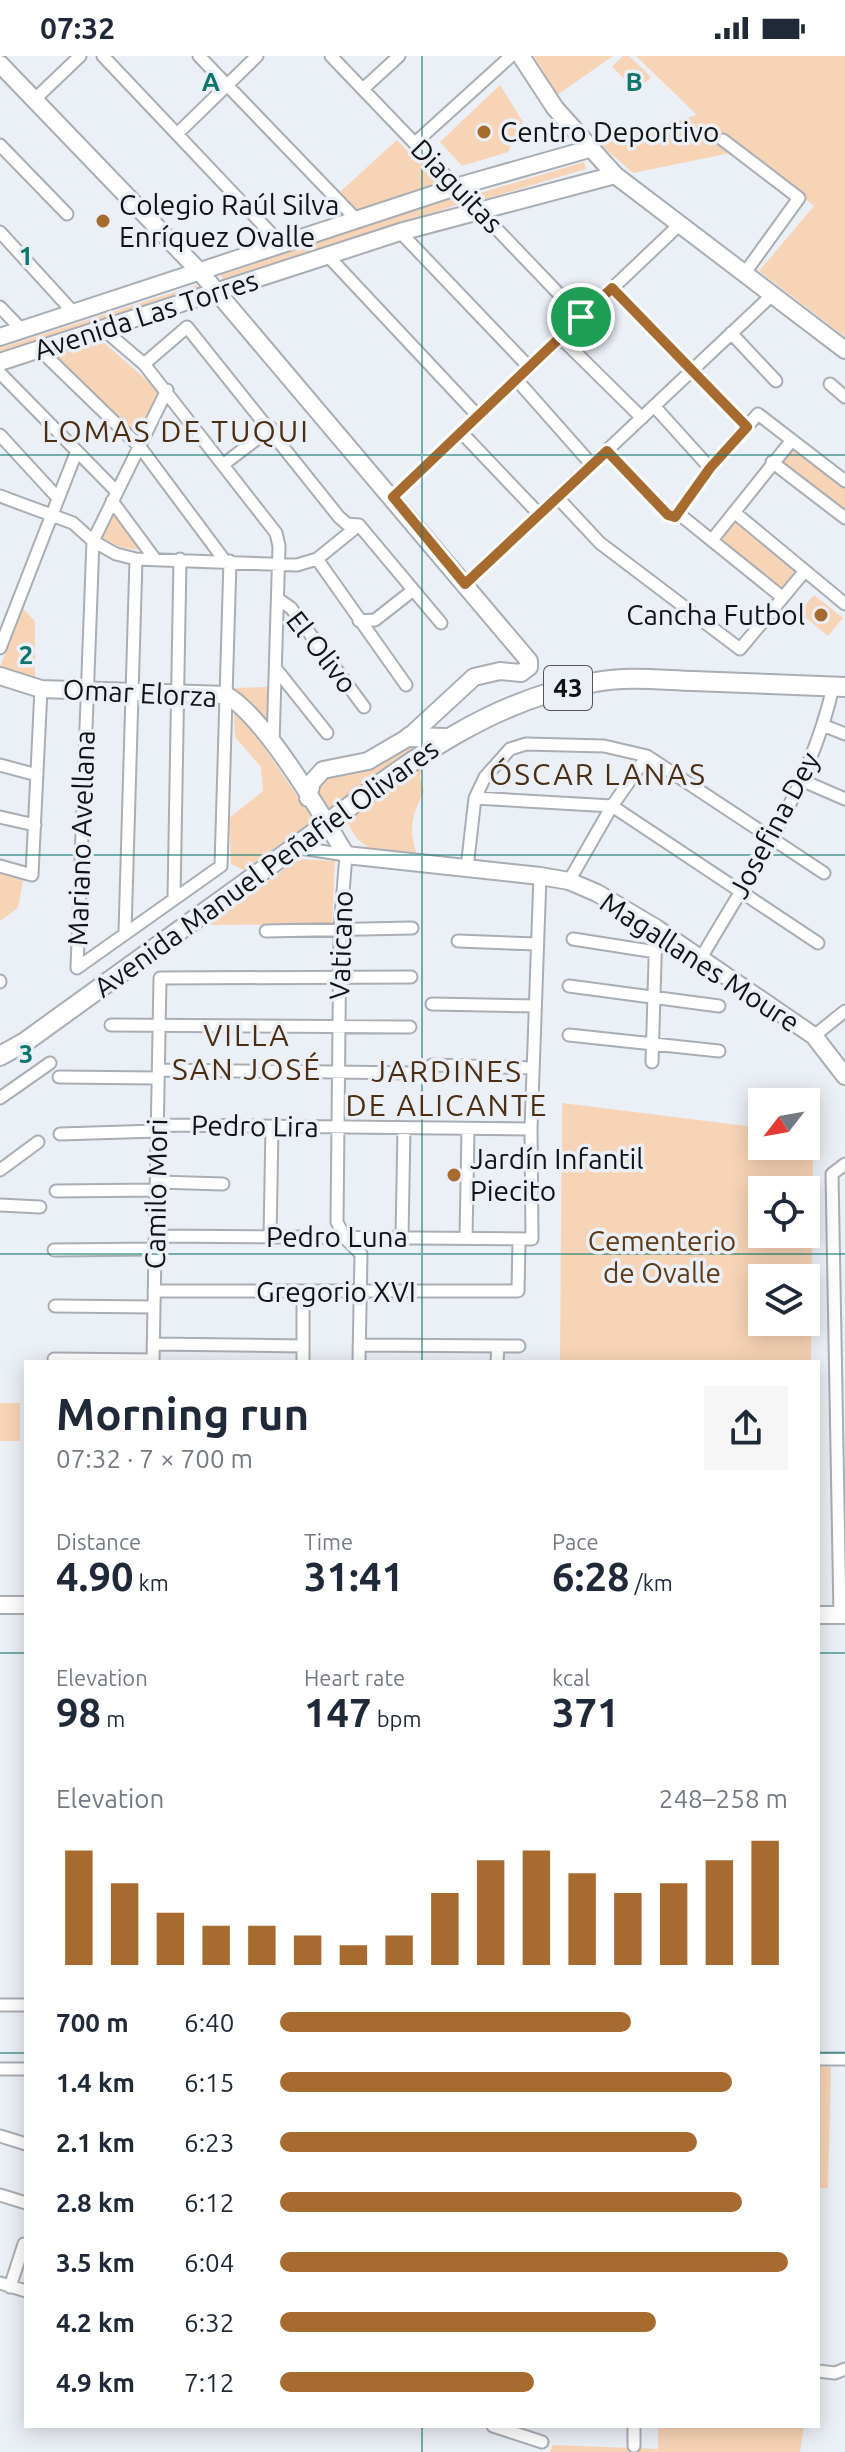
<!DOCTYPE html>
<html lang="en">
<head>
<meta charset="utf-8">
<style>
	:root { --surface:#fff; --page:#f6f6f7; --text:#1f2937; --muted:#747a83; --accent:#a86b2f }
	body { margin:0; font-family:Ubuntu,sans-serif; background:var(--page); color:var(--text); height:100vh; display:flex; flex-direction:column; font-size:30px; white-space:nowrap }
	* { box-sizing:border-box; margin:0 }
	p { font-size:26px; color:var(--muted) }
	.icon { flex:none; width:44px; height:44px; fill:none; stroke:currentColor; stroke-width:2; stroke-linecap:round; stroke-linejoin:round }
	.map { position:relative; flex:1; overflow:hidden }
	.panel { position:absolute; left:24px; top:1304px; width:796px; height:1068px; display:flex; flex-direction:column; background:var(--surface); border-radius:0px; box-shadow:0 4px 20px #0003 }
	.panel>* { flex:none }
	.needle { width:52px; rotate:239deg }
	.controls { position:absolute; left:748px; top:1032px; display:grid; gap:16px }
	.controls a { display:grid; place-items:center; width:72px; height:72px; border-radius:0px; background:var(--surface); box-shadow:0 4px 20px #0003; font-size:40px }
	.pin { position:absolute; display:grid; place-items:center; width:68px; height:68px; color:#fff; margin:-34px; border:4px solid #fff; border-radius:50%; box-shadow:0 2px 8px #0007 }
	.round { display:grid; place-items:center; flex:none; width:84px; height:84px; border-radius:0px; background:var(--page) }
	.summary { display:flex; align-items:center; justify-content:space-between; height:136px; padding:0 32px }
	h1 { font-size:44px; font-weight:700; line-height:60px }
	.stats { display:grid; grid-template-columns:repeat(3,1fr); gap:12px; height:136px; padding:8px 32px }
	.stats div { display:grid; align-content:center }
	.stats b { font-size:40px; font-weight:700 }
	.stats small { font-size:22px; font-weight:400 }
	.stats p { font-size:22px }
	.chart { height:224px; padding:16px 32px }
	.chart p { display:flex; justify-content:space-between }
	.chart svg { width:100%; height:144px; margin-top:8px; stroke:var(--accent); stroke-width:6 }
	ul { padding:0 32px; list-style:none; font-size:26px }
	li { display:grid; grid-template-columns:128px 96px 1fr; align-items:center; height:60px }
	li i { height:20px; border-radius:10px; background:var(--accent) }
	.status { display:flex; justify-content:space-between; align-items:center; height:56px; padding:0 40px; background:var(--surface); direction:ltr }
	.status svg { height:22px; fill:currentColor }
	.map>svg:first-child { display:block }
</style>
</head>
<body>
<div class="status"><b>07:32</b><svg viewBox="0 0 49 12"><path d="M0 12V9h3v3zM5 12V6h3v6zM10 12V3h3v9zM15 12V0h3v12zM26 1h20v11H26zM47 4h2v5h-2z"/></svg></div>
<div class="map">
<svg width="845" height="2396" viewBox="0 0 845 2396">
	<rect width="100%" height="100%" fill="#ebeff6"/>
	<!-- green -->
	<path fill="#f8d4b6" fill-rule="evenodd" d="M534 0H613L557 39Z
		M623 0H629L651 21 637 35 612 11Z
		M636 0H845V281L759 215 814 150 745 94 633 117 599 87 697 59Z
		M500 29 523 66 508 96 462 110 440 86Z
		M397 84 440 128 359 155 340 136Z
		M584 106 586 113 482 144 480 137Z
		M459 139 462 147 225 227 221 219Z
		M196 229 202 234 0 300V292Z
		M101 284 158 334 138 380 54 300Z
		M793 388 845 428V451L841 455 777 407Z
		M114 453 145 495 120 491 100 480Z
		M734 459 797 512 780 534 717 482Z
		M814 539 843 562 828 580 799 556Z
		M22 552 35 565V623L0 611Z
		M267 631 268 667 235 632Z
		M234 655 259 684 314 764 244 814 231 808 229 762 263 735 261 711 235 681Z
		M424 684 324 756 315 740C322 708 352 717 377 708 393 702 409 692 424 684Z
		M429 701 420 720 424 735C413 758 408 771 416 796 385 799 358 797 347 764L368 744Z
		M298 803 335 805 332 868 209 869Z
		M0 812 24 819 18 852 0 865Z
		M562 1047 762 1072V1090H806V1078L813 1079 811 1306H560ZM762 1134H806V1178H762ZM762 1222H806V1266H762Z
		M0 1347H20V1385H0Z
		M818 2010 831 2011 828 2132H818Z
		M658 2370H804L800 2396H550L553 2389 658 2393Z"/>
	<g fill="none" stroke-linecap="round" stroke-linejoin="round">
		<!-- street casing -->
		<g stroke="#a9adb4" stroke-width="15">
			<path id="street" d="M103 0 282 189
				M199 0 357 164
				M331 0 581 261
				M363 33 399 0
				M35 43 80 0
				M177 78 257 0
				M723 84 799 142 744 218
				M416 86 511 0
				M0 89 67 158
				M0 176 74 257
				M400 176 529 311
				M328 200 478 360
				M612 232 747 371
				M0 251 22 274
				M103 273 144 308 276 477 279 490 273 687
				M731 277 776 325
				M560 281 642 362
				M39 293 140 391 225 505
				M144 308 187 271 339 461 347 468 359 469 441 567
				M0 317 117 436
				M516 323 592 409
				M830 328 845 341
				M654 350 710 412
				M461 376 539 458
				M0 379 57 441
				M607 395 668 459 675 461 710 412 758 358 845 425
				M772 406 845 462
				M224 408 271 372
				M0 440 73 467 93 485 116 498 136 503 297 509 317 503 359 469
				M393 441 679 169
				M557 441 600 487 740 593 804 516
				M112 445 155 503
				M734 456 845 548
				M679 458 782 541
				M712 484 792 384
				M317 503 406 629
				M465 528 771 240
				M278 543 291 552 364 651
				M359 565 375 564 412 535
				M0 592 76 397
				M276 613 327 677
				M825 670 845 678
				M0 709 37 719
				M801 724 845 743
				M475 742 612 750 818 887
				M0 761 35 769
				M294 791 346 799 340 873 337 1166 345 1182 361 1198 359 1306
				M0 810 32 819 41 633
				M467 812 475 742 485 721 510 693 526 688 604 690 647 700 824 817
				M569 825 612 750 647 700
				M174 842 180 503
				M266 875 412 872
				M125 876 136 503
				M573 883 656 896
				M458 885 536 888
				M701 902C752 814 810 733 833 631
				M77 912 93 485 167 334
				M77 912 221 810 230 505
				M0 925V926
				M569 930 719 950
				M432 948 535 950
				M111 969 410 971
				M569 979 719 995
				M814 980 845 955
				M652 1006 656 872
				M432 1009 533 1012
				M160 1014 413 1017
				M59 1021 156 1022
				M0 1042 50 1007
				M158 1069 531 1073
				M60 1078 157 1075
				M0 1114 38 1086
				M158 1126 223 1128
				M56 1135 157 1134
				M0 1149 40 1151
				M156 1180 532 1183 531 1073 540 820
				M270 1181 272 1071
				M402 1181 404 1072
				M466 1182 468 1073
				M54 1194 155 1193
				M154 1235H518L519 1185
				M55 1250 154 1251
				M153 1288 303 1290
				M359 1289 519 1290
				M54 1303 153 1304
				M153 1306 160 922 411 921
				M303 1306V1237
				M497 1306 498 1290
				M840 1559 832 1118 845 1108
				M0 1949H26
				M818 2003H845
				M0 2013H26
				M0 2080 26 2088
				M0 2139 26 2147
				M0 2227 26 2235
				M10 2231 24 2188
				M818 2315 835 2317 845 2313
				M493 2370 542 2386
				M634 2390V2370"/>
		</g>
		<!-- secondary casing -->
		<g stroke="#a9adb4" stroke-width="20">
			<path id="secondary" d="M521 0 555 52 615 119 845 294
				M0 8 200 216 529 605V611L521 617 500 615 474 621 409 681 368 705 323 714 312 726 308 742
				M0 281 459 130 589 93
				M0 306 400 176 615 119
				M0 620 41 633 226 639C264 660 322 759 346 799L540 820 569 825 597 837 656 872 814 980 845 1020
				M0 1549H26
				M818 1559H845"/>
		</g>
		<!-- primary casing -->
		<g stroke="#a9adb4" stroke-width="22">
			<path id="primary" d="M409 681 446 682
				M0 1000 25 986C114 922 202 858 291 794 386 725 476 645 596 626 628 620 661 624 693 625 744 627 794 629 845 631"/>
		</g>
		<!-- street -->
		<use href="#street" stroke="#fff" stroke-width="11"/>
		<!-- secondary -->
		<use href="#secondary" stroke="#fff" stroke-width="16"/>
		<!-- primary -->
		<use href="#primary" stroke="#fff" stroke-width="18"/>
	</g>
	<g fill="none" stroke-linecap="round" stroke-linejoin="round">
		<!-- route casing -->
		<g stroke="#fff" stroke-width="16">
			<path id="route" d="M612 232 747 371 710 412 675 461 668 459 607 395 465 528 393 441Z"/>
		</g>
		<!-- route -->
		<use href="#route" stroke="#a86b2f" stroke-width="10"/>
	</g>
	<!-- grid -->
	<path fill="none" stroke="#0f766e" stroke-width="2" stroke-opacity="0.55" d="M422 0V1306M0 399H845M0 799H845M0 1198H845M0 1597H26M818 1597H845M0 1997H26M818 1997H845M422 2370V2396"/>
	<!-- markers -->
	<g fill="#a86b2f" stroke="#ebeff6" stroke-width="3">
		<circle cx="484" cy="76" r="8"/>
		<circle cx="103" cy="165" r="8"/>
		<circle cx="821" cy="559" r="8"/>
		<circle cx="454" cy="1119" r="8"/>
	</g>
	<g text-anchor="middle" stroke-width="7" stroke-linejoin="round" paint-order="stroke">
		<!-- shield labels -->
		<rect fill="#ebeff6" stroke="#525458" stroke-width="2" x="544" y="610" width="48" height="44" rx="6"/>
		<g font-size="26" font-weight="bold" fill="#101214">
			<text x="568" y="641">43</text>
		</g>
		<!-- poi labels -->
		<g font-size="28" fill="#101214" stroke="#ebeff6" text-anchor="start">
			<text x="500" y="86">Centro Deportivo</text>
			<text x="119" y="159">Colegio Raúl Silva<tspan x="119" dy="32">Enríquez Ovalle</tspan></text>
			<text x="805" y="569" text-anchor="end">Cancha Futbol</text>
			<text x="470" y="1113">Jardín Infantil<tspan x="470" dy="32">Piecito</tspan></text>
		</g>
		<!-- street labels -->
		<g font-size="28" fill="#101214" stroke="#ebeff6">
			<text transform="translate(457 130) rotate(46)" y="10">Diaguitas</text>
			<text transform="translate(146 259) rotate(-18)" y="10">Avenida Las Torres</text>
			<text transform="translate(322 596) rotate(52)" y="10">El Olivo</text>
			<text transform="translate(140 637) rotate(3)" y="10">Omar Elorza</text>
			<text transform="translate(774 769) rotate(-62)" y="10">Josefina Dey</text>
			<text transform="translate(81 782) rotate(-88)" y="10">Mariano Avellana</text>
			<text transform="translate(266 812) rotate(-36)" y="10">Avenida Manuel Peñafiel Olivares</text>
			<text transform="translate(341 889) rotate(-88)" y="10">Vaticano</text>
			<text transform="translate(700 906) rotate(33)" y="10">Magallanes Moure</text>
			<text transform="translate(255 1070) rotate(1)" y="10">Pedro Lira</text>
			<text transform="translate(156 1138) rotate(-89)" y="10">Camilo Mori</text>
			<text x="337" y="1191">Pedro Luna</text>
			<text x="336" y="1246">Gregorio XVI</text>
		</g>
		<!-- park labels -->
		<g font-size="28" fill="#5e3a17" stroke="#ebeff6">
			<text x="662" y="1195">Cementerio<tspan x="662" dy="32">de Ovalle</tspan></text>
		</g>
		<!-- neighbourhood labels -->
		<g font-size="30" letter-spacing="2" fill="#4c2f12" stroke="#ebeff6">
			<text x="176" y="386">LOMAS DE TUQUI</text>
			<text x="598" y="729">ÓSCAR LANAS</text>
			<text x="247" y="990">VILLA<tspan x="247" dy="34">SAN JOSÉ</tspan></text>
			<text x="447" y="1026">JARDINES<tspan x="447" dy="34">DE ALICANTE</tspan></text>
		</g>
	</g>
	<g font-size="26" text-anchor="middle" font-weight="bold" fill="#0f766e" stroke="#ebeff6" stroke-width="7" stroke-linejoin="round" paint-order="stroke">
		<text x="211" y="35">A</text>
		<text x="634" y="35">B</text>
		<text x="26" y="209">1</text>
		<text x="26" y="608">2</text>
		<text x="26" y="1007">3</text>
	</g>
</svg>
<div class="controls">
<a><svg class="needle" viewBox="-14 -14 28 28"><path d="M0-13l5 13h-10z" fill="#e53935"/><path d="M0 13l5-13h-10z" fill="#747a83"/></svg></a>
<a><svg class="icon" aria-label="locate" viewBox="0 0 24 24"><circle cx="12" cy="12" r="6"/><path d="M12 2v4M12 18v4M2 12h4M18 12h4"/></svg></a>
<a><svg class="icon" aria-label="layers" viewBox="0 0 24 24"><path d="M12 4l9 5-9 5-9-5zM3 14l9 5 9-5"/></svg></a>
</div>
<div class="pin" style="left:581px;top:261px;background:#1e9e55"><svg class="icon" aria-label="arrive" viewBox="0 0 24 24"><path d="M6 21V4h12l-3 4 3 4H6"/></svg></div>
<section class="panel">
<div class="summary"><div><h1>Morning run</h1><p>07:32 · 7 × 700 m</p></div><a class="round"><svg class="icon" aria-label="share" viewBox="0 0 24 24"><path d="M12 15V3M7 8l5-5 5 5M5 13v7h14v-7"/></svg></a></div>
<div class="stats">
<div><p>Distance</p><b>4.90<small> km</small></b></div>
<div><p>Time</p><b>31:41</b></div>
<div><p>Pace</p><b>6:28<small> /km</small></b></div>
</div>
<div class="stats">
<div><p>Elevation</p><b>98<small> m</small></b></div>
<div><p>Heart rate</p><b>147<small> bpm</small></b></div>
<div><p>kcal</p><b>371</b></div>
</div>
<div class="chart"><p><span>Elevation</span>248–258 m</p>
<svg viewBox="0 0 160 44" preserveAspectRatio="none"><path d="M5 44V9M15 44V19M25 44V28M35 44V32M45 44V32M55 44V35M65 44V38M75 44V35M85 44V22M95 44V12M105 44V9M115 44V16M125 44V22M135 44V19M145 44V12M155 44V6"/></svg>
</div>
<ul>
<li><b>700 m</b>6:40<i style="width:69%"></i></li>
<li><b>1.4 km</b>6:15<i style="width:89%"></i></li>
<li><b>2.1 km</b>6:23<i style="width:82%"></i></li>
<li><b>2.8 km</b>6:12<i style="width:91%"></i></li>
<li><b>3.5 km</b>6:04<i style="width:100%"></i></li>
<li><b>4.2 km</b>6:32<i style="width:74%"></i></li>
<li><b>4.9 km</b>7:12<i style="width:50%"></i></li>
</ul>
</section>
</div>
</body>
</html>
